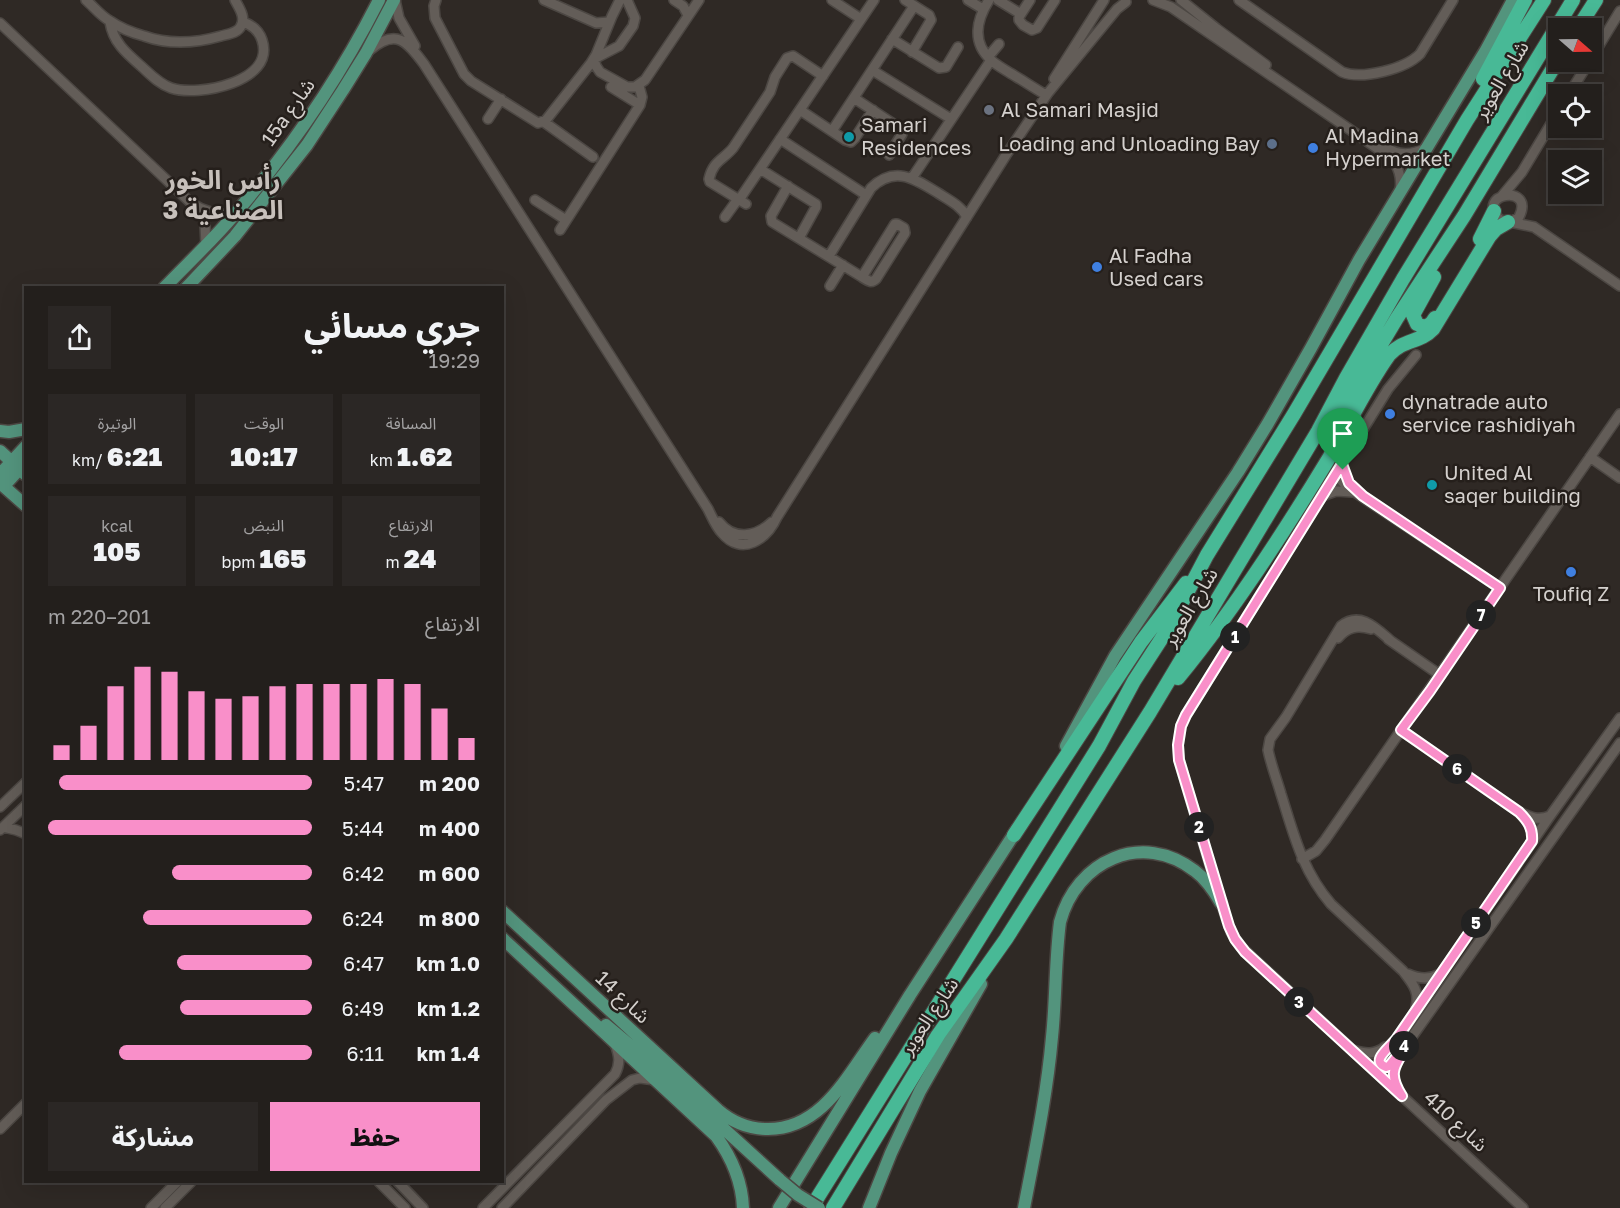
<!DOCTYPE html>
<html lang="ar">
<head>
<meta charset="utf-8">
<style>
	:root { --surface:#231f1c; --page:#2b2725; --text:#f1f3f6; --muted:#a3a2a3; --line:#403d3b; --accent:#f98fc9 }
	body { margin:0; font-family:"Golos Text","Noto Sans Arabic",sans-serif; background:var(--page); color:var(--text); direction:rtl; height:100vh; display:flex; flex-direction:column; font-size:22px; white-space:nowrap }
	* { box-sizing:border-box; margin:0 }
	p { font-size:20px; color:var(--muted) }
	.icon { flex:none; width:33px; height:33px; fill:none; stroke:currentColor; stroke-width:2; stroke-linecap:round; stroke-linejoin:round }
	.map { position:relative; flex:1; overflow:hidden; direction:ltr }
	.sheet { position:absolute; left:24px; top:286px; width:480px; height:897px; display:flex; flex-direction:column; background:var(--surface); border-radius:0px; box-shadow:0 6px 24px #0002,0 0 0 2px var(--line); direction:rtl }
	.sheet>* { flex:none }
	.needle { width:39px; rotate:110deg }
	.controls { position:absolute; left:1548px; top:18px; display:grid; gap:12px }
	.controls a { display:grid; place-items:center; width:54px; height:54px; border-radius:0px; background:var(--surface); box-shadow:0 6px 24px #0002,0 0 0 2px var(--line); font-size:30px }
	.pin { position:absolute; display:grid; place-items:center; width:51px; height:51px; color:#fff; margin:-62px -26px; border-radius:50% 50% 50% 0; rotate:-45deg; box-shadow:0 0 6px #0007 }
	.pin .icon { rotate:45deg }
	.km { position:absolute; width:30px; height:30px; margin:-15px; border-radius:50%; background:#222; color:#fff; font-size:16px; line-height:30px; text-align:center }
	.round { display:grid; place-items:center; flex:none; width:63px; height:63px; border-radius:0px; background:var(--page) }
	.head { display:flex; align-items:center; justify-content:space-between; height:102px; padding:0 24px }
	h1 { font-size:33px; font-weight:800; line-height:45px }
	.stats { display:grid; grid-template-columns:repeat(3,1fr); gap:9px; height:102px; padding:6px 24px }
	.stats div { display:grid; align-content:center; border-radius:0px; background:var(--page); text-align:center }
	.stats b { font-size:26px; font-weight:800 }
	.stats small { font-size:16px; font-weight:400 }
	.stats p { font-size:16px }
	.chart { height:168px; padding:12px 24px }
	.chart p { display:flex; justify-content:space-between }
	.chart svg { width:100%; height:108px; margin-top:6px; stroke:var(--accent); stroke-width:6 }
	.action { display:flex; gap:12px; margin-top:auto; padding:12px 24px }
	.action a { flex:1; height:69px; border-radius:0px; background:var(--accent); color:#111; font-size:24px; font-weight:800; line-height:69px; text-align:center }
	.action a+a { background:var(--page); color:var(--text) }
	ul { padding:0 24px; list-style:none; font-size:20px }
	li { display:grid; grid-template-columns:96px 72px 1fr; align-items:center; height:45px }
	li i { height:15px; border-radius:8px; background:var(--accent) }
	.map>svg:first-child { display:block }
</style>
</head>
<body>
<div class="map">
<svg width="1620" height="1208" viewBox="0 0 1620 1208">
	<rect width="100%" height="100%" fill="#2f2925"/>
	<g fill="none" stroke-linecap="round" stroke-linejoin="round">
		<!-- minor casing -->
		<g stroke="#4c4743" stroke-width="12">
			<path id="minor" d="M86 0C94 7 101 16 110 21 120 28 133 33 144 36 169 45 196 43 221 36 228 34 238 33 241 26 246 17 239 8 235 0
				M395 0 399 18 415 46
				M436 0 434 6 435 18 464 74 471 81 538 123 546 120 591 63 596 55 612 16 620 0
				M544 0 596 23 609 22
				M627 0 635 18 633 26 619 46 594 59 596 66 600 72 627 87H635L645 80 699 0
				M674 0 683 6 688 15
				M832 0 861 19
				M905 0 929 15 931 20 912 52
				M968 0 983 9
				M989 0C977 19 971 42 991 60 996 65 1004 69 1010 73 1022 80 1034 88 1046 95
				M998 0 1021 14
				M1030 0 1019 17V20L1023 25 1032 30 1037 28 1055 0
				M1153 0 1171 7 1390 157C1399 167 1402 177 1400 191
				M1181 0 1217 29 1266 65
				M1239 0 1342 72C1362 80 1405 69 1420 54L1453 0
				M110 22C113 42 126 53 141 66 150 74 159 84 171 88 198 97 276 82 262 40 259 31 252 25 243 22
				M0 23 191 203C204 212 218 215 234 215
				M892 39 939 68 946 67 958 47
				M370 50C396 28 407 41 424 64L708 509C712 517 716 527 722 533 742 557 767 539 777 517L1006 155 1048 93 1117 9 1126 2
				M988 57 999 44
				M1592 57 1620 11
				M872 70 951 119
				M1054 79 1104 0
				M611 87 640 105
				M1569 94 1589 62
				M854 98 901 129 902 134 889 155
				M800 110 845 140 851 142 855 138 873 110
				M488 119 501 99
				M544 122 593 157
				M832 131 914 6
				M780 139 866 195
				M1384 146C1397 156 1411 156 1426 148
				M760 169 816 204V207L799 238
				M912 178 991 60
				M788 186 771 216 772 222 862 277
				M1502 196 1522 172 1558 112
				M535 200 566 220
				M739 200 874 0
				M746 204 710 182 709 179C713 161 723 160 733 148L770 92 775 77 787 58 793 56 823 76
				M200 210 205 224 206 246
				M725 217 738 199
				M1511 222 1519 217C1536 183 1473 193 1500 220L1534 227 1620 286
				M895 224H897L904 228 905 233 876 279C871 284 867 280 862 277Z
				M560 230 640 105 642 97 639 86
				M829 256 871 188C895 165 915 179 938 193 949 200 960 205 967 217
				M830 286 843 265
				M1416 355 1388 389 1186 715 1181 726 1178 745 1179 760 1221 903 1231 932 1240 946 1523 1208
				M1590 457 1620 478
				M1336 474 1347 487 1500 588
				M1322 496 1336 491 1352 492
				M719 522C734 541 756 537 772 522
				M1338 638C1347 627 1357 625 1371 629
				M1388 639 1440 675
				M1391 641C1376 628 1360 611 1341 626L1286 717 1270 739 1268 750C1271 765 1277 780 1281 794 1294 835 1302 870 1331 904L1403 971C1412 983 1420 991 1416 1007
				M1620 718 1550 816 1397 1038C1391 1047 1369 1061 1386 1067L1389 1066 1409 1041 1620 743
				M1401 730 1519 812C1530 817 1538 821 1550 816
				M0 807 26 782
				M3 827 16 830 26 834
				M0 830 26 805
				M1302 859 1316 851 1325 840 1620 414
				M1408 974C1419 979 1429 980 1440 974
				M1353 1050C1365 1054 1375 1055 1385 1047
				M1398 1090C1392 1079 1393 1069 1399 1059
				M0 1129 26 1103
				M379 1182 405 1208
				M398 1182 423 1208
				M151 1208 177 1182
				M165 1208 191 1182
				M483 1208 615 1074C621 1063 619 1055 615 1044
				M502 1208 606 1100 632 1080 640 1078 655 1080"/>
		</g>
		<!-- major casing -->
		<g stroke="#4c4743" stroke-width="15">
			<path id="major" d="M164 288C187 264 212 241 234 215 290 150 340 77 379 0
				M186 288 235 236 307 145 343 90 366 53 394 0
				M0 431 9 432 26 429
				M0 451 26 475
				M0 474 26 446
				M0 483 26 506
				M4 486 26 462
				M1066 746 1115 656 1238 472 1267 425 1311 348 1359 260 1486 50 1513 0
				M502 911 718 1110C732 1122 749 1129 768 1129 822 1129 847 1076 875 1038
				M502 938 716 1136C732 1158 742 1181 743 1208
				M606 1025 655 1066 780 1180
				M779 1208 910 995 1018 828
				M869 1208 891 1153 920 1091 981 984
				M1024 1208C1035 1151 1047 1094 1052 1037 1056 999 1055 960 1060 922 1076 861 1142 830 1195 871 1206 879 1214 891 1221 903"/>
		</g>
		<!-- highway casing -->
		<g stroke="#4c4743" stroke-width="16">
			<path id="highway" d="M1578 28 1596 0
				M1483 79 1525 0
				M1480 239 1494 211
				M1434 277 1413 315 1417 324C1426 329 1431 325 1435 318
				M1332 416 1342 406 1361 378 1397 318 1464 216 1558 60
				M1178 678C1234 610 1283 534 1329 458 1349 424 1366 387 1389 355 1403 339 1420 343 1433 329L1489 237 1496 229 1508 222
				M1014 835 1141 642 1186 583
				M811 1208 1099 746 1134 681 1169 627 1207 555 1294 414 1467 120 1544 0
				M833 1208 938 1035 1006 939 1150 712 1318 431 1346 378 1403 279 1573 0"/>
		</g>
		<!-- minor -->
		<use href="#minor" stroke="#635d58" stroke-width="9"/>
		<!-- major -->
		<use href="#major" stroke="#53947d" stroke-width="12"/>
		<!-- highway -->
		<use href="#highway" stroke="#48b996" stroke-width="14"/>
		<!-- major-bridge casing -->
		<g stroke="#4c4743" stroke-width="15" stroke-linecap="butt">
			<path id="major-bridge" d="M780 1180 798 1195 819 1208"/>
		</g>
		<!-- major-bridge -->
		<use href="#major-bridge" stroke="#53947d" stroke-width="12"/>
	</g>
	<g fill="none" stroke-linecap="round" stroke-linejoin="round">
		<!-- route casing -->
		<g stroke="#fff" stroke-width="12">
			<path id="route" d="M1342 464 1349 483 1363 496 1500 588 1430 691 1401 730 1519 812C1528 821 1533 828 1532 841L1397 1038C1391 1047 1369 1061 1386 1067L1389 1066 1409 1041C1398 1065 1385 1069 1402 1096L1245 952 1235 939 1229 926 1179 760 1178 745 1181 726 1186 715Z"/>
		</g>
		<!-- route -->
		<use href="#route" stroke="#f98fc9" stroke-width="8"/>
	</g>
	<!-- markers -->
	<circle fill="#6b7280" stroke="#251f1b" stroke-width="2" cx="989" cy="110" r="6"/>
	<g fill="#0f9aa8" stroke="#251f1b" stroke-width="2">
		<circle cx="849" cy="137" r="6"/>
		<circle cx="1432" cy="485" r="6"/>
	</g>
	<circle fill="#5c6f8a" stroke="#251f1b" stroke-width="2" cx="1272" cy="144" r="6"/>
	<g fill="#3f7fe0" stroke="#251f1b" stroke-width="2">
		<circle cx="1313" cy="148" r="6"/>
		<circle cx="1097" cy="267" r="6"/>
		<circle cx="1390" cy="414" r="6"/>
		<circle cx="1571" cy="572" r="6"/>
	</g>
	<g text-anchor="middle" stroke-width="5" stroke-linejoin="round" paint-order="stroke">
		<!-- street labels -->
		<g font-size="20" fill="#d4d0cd" stroke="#251f1b">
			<text transform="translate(1501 80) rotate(-59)" y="7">شارع العوير</text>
			<text transform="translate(288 112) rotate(-55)" y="7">15a شارع</text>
			<text transform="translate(1190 607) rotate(-59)" y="7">شارع العوير</text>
			<text transform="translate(623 997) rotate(43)" y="7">شارع 14</text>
			<text transform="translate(929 1016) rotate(-56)" y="7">شارع العوير</text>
			<text transform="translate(1456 1121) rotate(43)" y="7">شارع 410</text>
		</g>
		<!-- poi labels -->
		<g font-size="20" fill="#d4d0cd" stroke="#251f1b" text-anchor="start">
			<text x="1001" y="117">Al Samari Masjid</text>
			<text x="861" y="132">Samari<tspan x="861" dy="23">Residences</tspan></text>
			<text x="1325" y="143">Al Madina<tspan x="1325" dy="23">Hypermarket</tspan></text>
			<text x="1260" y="151" text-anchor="end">Loading and Unloading Bay</text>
			<text x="1109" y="263">Al Fadha<tspan x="1109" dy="23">Used cars</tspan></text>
			<text x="1402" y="409">dynatrade auto<tspan x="1402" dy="23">service rashidiyah</tspan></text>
			<text x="1444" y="480">United Al<tspan x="1444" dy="23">saqer building</tspan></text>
			<text x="1571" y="601" text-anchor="middle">Toufiq Z</text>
		</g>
		<!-- district labels -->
		<g font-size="26" font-weight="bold" fill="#c7c0bb" stroke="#251f1b">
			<text x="223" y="189">رأس الخور<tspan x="223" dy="30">الصناعية 3</tspan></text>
		</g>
	</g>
</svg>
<div class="controls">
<a><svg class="needle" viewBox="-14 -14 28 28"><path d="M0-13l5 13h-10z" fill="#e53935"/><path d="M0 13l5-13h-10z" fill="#a3a2a3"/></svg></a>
<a><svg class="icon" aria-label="locate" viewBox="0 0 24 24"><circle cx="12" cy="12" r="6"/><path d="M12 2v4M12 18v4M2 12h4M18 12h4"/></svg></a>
<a><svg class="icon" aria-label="layers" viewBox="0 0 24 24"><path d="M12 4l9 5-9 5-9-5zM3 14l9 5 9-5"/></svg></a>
</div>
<div class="pin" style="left:1343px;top:470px;background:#1e9e55"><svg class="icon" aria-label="arrive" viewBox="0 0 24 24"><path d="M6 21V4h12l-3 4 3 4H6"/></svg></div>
<b class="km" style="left:1235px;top:637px">1</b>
<b class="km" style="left:1199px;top:827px">2</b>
<b class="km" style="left:1299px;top:1002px">3</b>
<b class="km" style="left:1404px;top:1046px">4</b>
<b class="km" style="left:1476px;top:923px">5</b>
<b class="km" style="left:1457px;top:769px">6</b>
<b class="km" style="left:1481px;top:615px">7</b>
<section class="sheet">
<div class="head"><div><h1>جري مسائي</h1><p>19:29</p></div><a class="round"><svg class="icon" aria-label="share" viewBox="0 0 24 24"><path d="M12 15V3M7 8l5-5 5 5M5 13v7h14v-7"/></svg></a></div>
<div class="stats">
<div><p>المسافة</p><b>1.62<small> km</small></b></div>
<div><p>الوقت</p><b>10:17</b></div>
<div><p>الوتيرة</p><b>6:21<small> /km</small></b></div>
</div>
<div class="stats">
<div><p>الارتفاع</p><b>24<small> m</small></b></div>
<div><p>النبض</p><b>165<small> bpm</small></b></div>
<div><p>kcal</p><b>105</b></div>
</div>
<div class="chart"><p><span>الارتفاع</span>201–220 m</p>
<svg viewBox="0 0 160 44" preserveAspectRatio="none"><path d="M5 44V38M15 44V30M25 44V14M35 44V6M45 44V8M55 44V16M65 44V19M75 44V18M85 44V14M95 44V13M105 44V13M115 44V13M125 44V11M135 44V13M145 44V23M155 44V35"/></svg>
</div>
<ul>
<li><b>200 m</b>5:47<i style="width:96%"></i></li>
<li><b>400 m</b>5:44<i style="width:100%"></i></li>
<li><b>600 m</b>6:42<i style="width:53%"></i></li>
<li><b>800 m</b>6:24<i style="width:64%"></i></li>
<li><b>1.0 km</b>6:47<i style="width:51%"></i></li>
<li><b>1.2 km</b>6:49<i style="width:50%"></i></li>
<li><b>1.4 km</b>6:11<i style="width:73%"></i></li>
</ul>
<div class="action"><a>حفظ</a><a>مشاركة</a></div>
</section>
</div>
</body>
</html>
